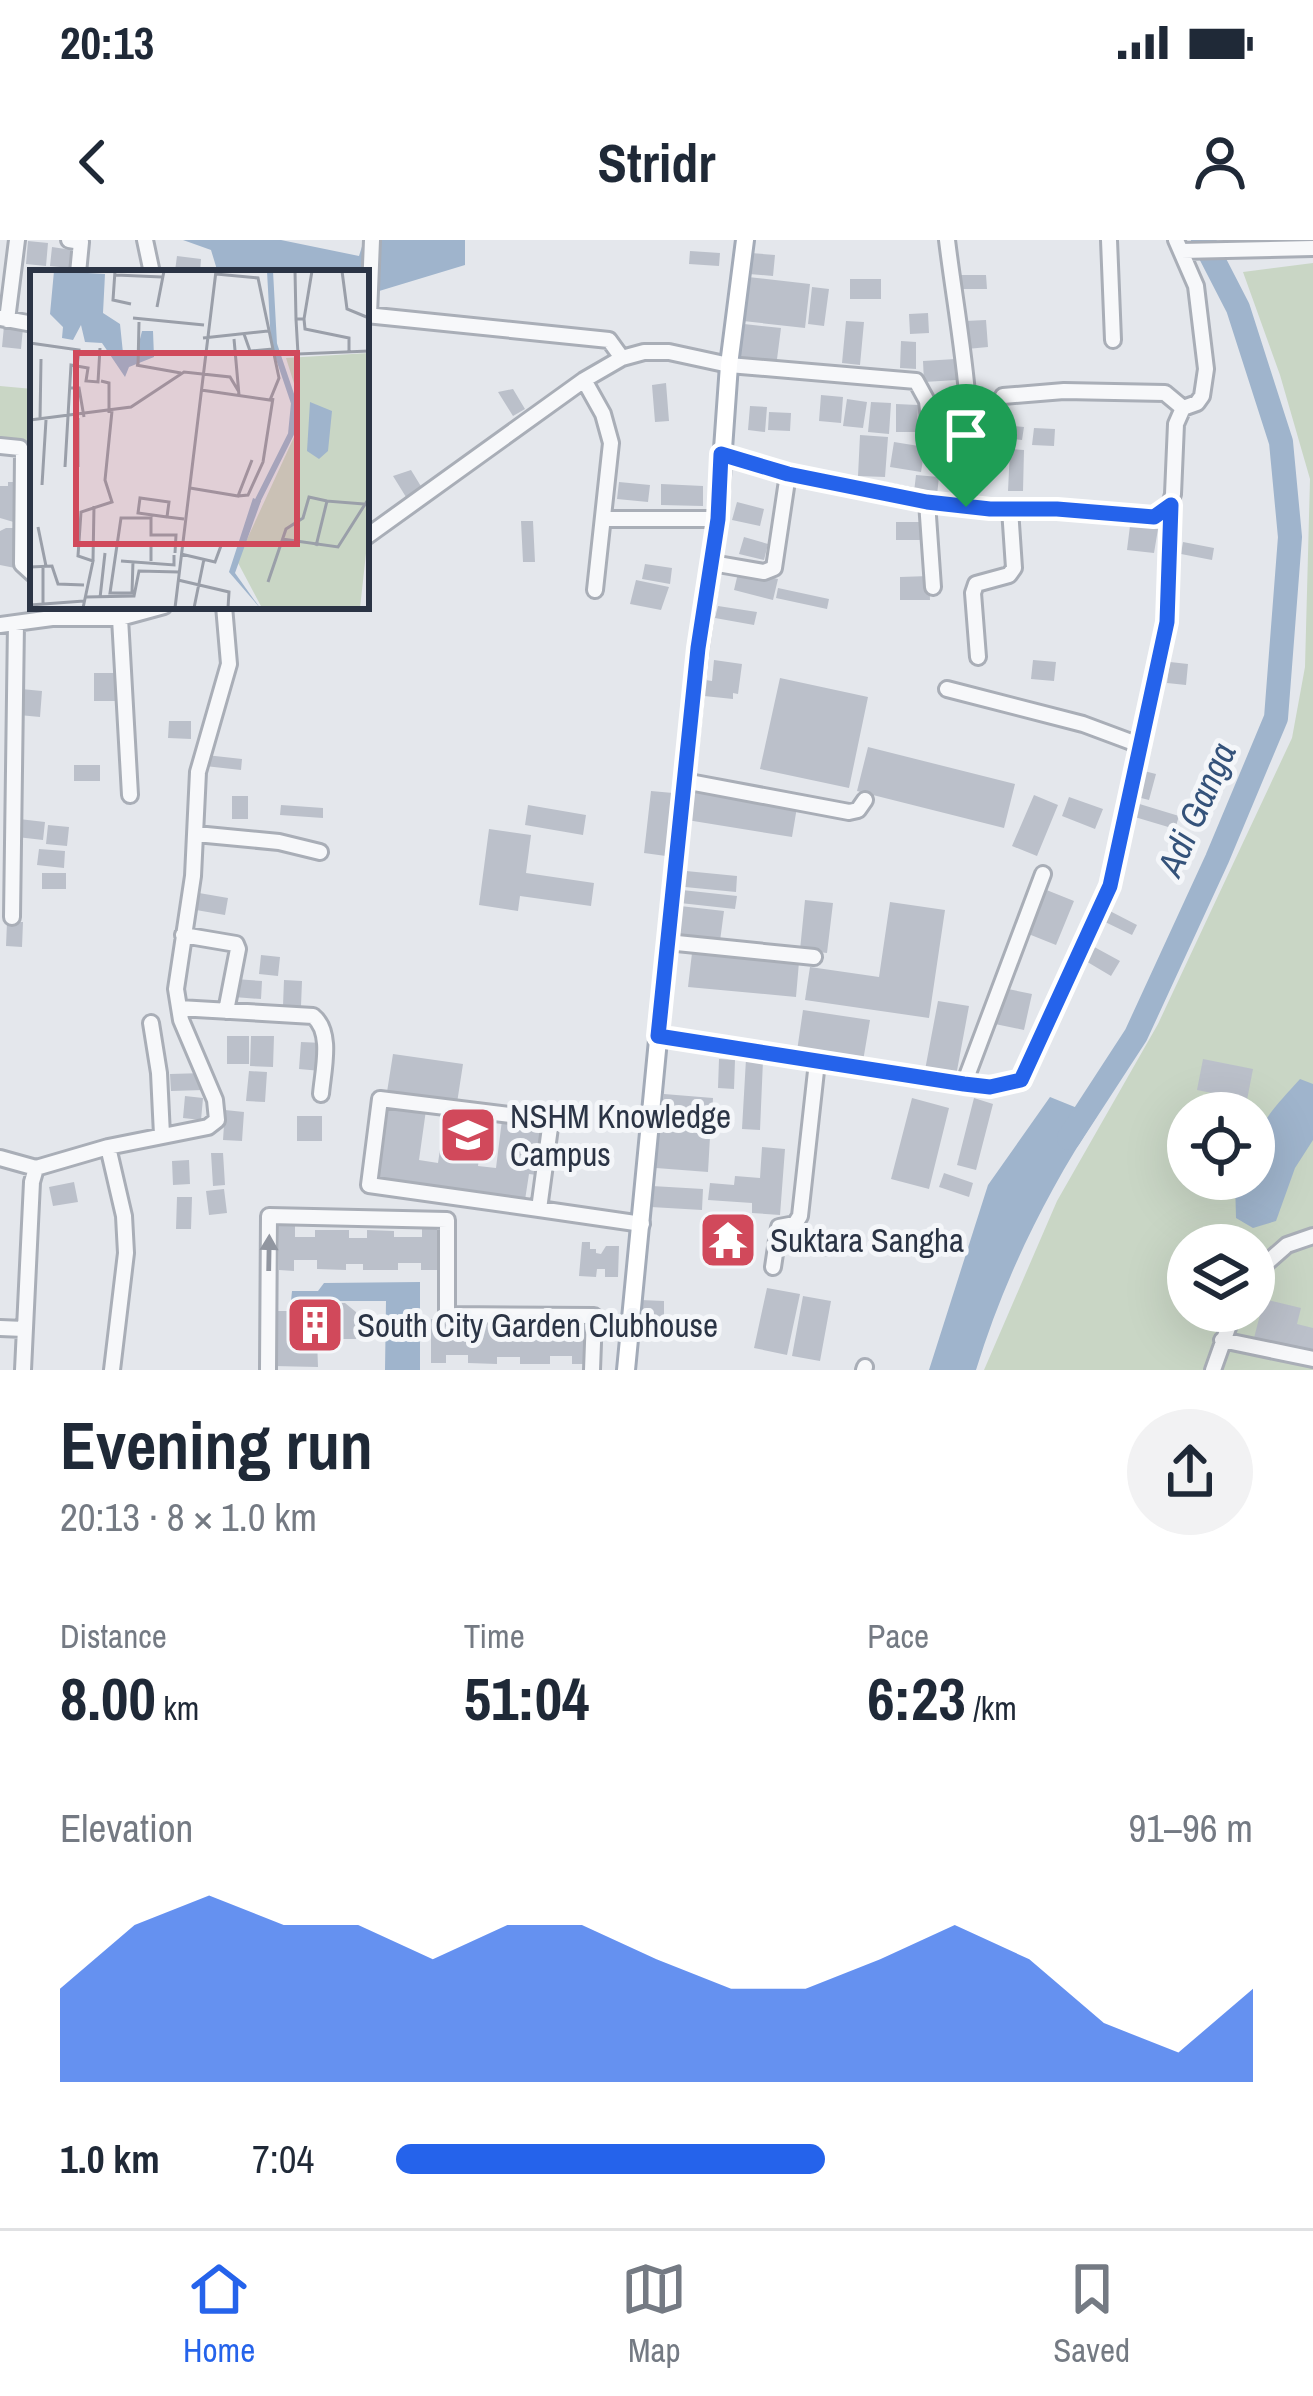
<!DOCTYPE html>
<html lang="en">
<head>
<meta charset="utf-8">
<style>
	:root { --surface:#fff; --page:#f2f2f3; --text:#1f2937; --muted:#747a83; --line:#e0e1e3; --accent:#2563eb }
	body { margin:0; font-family:"Archivo Narrow",sans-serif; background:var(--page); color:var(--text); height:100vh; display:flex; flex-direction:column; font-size:45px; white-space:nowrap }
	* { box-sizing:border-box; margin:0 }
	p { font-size:39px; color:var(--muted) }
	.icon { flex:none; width:66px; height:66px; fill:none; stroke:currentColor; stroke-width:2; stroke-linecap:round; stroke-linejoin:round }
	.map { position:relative; height:1130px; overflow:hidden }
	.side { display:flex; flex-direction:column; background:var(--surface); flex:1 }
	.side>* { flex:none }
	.fabs { position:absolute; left:1167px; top:852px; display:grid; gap:24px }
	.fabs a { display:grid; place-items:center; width:108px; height:108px; border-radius:50%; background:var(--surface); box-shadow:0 12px 48px #0002; font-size:60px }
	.pin { position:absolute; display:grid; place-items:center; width:102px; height:102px; color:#fff; margin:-123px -51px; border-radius:50% 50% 50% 0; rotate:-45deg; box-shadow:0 0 12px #0007 }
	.pin .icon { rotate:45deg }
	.round { display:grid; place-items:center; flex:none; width:126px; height:126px; border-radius:63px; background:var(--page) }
	.headline { display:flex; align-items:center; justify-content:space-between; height:204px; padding:0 60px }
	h1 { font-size:66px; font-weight:800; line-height:90px }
	.metrics { display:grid; grid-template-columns:repeat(3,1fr); gap:18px; height:204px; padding:12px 60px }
	.metrics div { display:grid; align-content:center }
	.metrics b { font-size:60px; font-weight:800 }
	.metrics small { font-size:33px; font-weight:400 }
	.metrics p { font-size:33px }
	.chart { height:336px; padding:24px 60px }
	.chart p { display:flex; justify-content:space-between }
	.chart svg { width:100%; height:216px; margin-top:12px; fill:var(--accent); opacity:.7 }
	ul { padding:0 60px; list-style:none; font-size:39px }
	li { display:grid; grid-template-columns:192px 144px 1fr; align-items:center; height:90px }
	li i { height:30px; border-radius:15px; background:var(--accent) }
	.status { display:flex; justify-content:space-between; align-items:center; height:84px; padding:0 60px; background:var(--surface); direction:ltr }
	.status svg { height:33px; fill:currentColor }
	header { display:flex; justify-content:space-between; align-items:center; height:156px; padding:0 60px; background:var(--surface); font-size:54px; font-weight:800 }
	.tabs { display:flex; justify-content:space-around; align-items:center; height:168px; border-top:3px solid var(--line); background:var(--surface); font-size:33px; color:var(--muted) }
	.tabs a { display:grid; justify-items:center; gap:6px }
	.tabs .on { color:var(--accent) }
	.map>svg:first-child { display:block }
</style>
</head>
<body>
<div class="status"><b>20:13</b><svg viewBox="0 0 49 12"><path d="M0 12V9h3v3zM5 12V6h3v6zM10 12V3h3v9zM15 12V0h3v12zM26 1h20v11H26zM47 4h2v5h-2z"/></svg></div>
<header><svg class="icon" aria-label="back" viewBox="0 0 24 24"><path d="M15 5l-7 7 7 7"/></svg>Stridr<svg class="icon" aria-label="person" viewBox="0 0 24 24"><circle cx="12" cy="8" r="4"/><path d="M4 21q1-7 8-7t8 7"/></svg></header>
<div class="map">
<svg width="1313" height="1130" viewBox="0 0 1313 1130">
	<rect width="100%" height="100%" fill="#e4e7ec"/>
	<!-- green -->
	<path fill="#c9d6c5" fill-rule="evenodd" d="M1313 23V1130H984L1057 961 1158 784 1292 498 1305 427 1310 239 1280 135 1243 32ZM1188 873H1254V939H1188ZM1188 1005H1254V1071H1188Z
		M0 146 33 149V202L0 200Z"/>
	<!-- water -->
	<path fill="#9fb4cc" d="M183 0H281L359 16 364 0H465V25L366 55V33H218L211 10Z
		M1300 839 1313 844V900L1295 928 1276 981 1253 988 1236 978 1235 939H1254C1254 885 1265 878 1300 839Z
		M1050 857 1097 876C1045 955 1004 1039 976 1130H929L988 945Z
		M420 1042V1130H385L386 1061H291L292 1051H318L324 1043Z"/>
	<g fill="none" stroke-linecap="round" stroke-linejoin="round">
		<!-- river -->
		<path stroke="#9fb4cc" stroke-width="24" d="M1069 898 1136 795 1217 619 1276 478 1290 297 1281 202 1238 68 1203 0"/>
	</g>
	<!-- building -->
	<path fill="#bbc0ca" d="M28 1 48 3 46 26 26 24Z
		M52 7 72 10 70 28 50 26Z
		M690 11 720 13 719 26 689 24Z
		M751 13 775 15 773 36 749 34Z
		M177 16 201 19 200 33 175 31Z
		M958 35H986L987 49H958Z
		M748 37 810 44 805 88 743 81Z
		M850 39H881V59H850Z
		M812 47 829 49 824 86 808 84Z
		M928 73 929 93 910 94 909 74Z
		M986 80 988 107 967 109 965 81Z
		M846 81 864 82 860 125 842 123Z
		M744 84 781 88 776 127 740 123Z
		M4 86 23 88 21 109 2 107Z
		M901 101 916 102V129L900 128Z
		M955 119 957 140 924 142 923 121Z
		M666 143 669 181 655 182 652 145Z
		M513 149 525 169 513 176 498 152Z
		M821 155 843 157 841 183 819 181Z
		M847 159 867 162 863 188 843 186Z
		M871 162 891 163 889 194 868 192Z
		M896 164 918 165 917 192H896Z
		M750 166 767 167 765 192 748 190Z
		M769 172 791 173 790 191 768 190Z
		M991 184 1024 187 1022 200 990 196Z
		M1034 188 1055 189 1054 206 1032 205Z
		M860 195 888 197 885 237 858 236Z
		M894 202 925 207 921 232 890 227Z
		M1010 209 1024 210 1023 251H1008Z
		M411 230 422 248 406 257 393 236Z
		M916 235 939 237 937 255 914 252Z
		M8 242H18L17 283 0 278V246H8Z
		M619 242 650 245 648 262 617 259Z
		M661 244 703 246V266L661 265Z
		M737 262 764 269 760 286 732 280Z
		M521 281H533L535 322H523Z
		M896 282H921L922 300H896Z
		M1130 286 1158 289 1154 313 1127 310Z
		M6 288H16L15 328 0 325V291Z
		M744 297 768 304 764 320 739 314Z
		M1183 302 1214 308 1212 320 1181 314Z
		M645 324 672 328 670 344 642 339Z
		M739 329 778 339 773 360 734 350Z
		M929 336 930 360H900V337Z
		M636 340 669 347 661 370 630 364Z
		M778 348 829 359 827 369 776 358Z
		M718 366 757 372 754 385 715 378Z
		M714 420 742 424 738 454 733 453V459L704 456 706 440 712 441Z
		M1033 420 1056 422 1054 441 1031 439Z
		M1170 422 1188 424 1186 445 1167 443Z
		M94 433H115V461H94Z
		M780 438 868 457 849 548 760 529Z
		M21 449 42 451 40 477 19 475Z
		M169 481H191V499L168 498Z
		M868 507 1015 544 1004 588 857 551Z
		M206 515 242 519 241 530 205 526Z
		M74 525H100V541H74Z
		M1140 530 1156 534 1149 560 1133 556Z
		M692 549 797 567 792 597 687 580Z
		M651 551 673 553 666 616 644 613Z
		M1034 555 1058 565 1037 616 1012 606Z
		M232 556H248V579H232Z
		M1069 557 1103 569 1095 589 1062 576Z
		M1133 562 1179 576 1175 589 1128 575Z
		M281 565 323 568V578L280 575Z
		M528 565 586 575 583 595 525 585Z
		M19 579 45 582 43 600 17 597Z
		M48 585 69 587 67 606 46 604Z
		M489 589 531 595 526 633 594 643 591 666 520 656 518 671 479 665Z
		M39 609 65 611 64 628 37 625Z
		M686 631 737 636 736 652 685 647Z
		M42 633H66V649H42Z
		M1044 649 1074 661 1056 705 1026 693Z
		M682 650 737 656 735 669 680 663Z
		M199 653 228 658 225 675 196 670Z
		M805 660 833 663 827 713 800 710Z
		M890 662 945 670 929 778 805 760 810 727 879 737Z
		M680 666 724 671 720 701 677 696Z
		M1106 669 1137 685 1132 695 1101 680Z
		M7 682H23L22 707 6 706Z
		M1087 703 1120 721 1111 736 1079 717Z
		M692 713 799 722 796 757 688 747Z
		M261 715 280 717 278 736 259 734Z
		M235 739 262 741 261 759 234 757Z
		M284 740 302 741 301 766H283Z
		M1003 748 1032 754 1024 790 995 784Z
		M938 761 969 766 956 836 925 830Z
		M803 770 870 780 863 821 797 811Z
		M227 796H249V824H227Z
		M251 796H274L273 827 250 826Z
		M301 802 323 803 321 831 299 829Z
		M393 814 463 824 457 863 387 852Z
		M719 819 735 820 734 849 718 848Z
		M746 819 763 820 760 890 742 889Z
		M1203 819 1253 829 1247 860 1197 850Z
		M249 831 267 832 265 862 246 861Z
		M204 833V850L171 851 170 834Z
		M664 854 713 858 712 874 662 870Z
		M185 856 203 858 201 880 183 878Z
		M912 858 949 868 929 949 891 939Z
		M974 858 993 864 976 930 957 925Z
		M387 865 426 870 419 920 438 923 444 882 458 884 460 875 484 878 478 926 496 928 502 880 544 886 537 935 529 934 525 960 377 940Z
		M225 870 244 872 242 901 223 900Z
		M660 875 711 879 708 932 656 928Z
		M297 876H322V901H297Z
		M762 907 785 909 780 975 752 973V963L708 960 710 943 734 945 735 936 760 938Z
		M211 913H223L225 945 213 946Z
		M189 920 190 944 173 945 172 921Z
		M944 933 973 943 969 957 939 947Z
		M74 942 78 962 53 966 49 947Z
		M652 946 703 949 702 970 651 967Z
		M224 949 227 973 209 975 206 951Z
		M177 957H192L191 989H176Z
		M279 983H295V997H315V990H349V998H367V990L394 991V997H422V986H437V1030H421V1023H398V1030H363V1024H346V1030L317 1029V1020H294V1031L279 1030Z
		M789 999 833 1002 832 1017 788 1015Z
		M582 1002H590V1009H596V1013L601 1014 606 1006H619L618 1037H605V1029H597L596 1037 579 1036Z
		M767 1048 800 1054 787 1115 754 1108Z
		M803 1056 831 1061 820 1121 792 1116Z
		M1264 1059 1301 1068 1297 1084 1313 1088V1119L1253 1102Z
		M641 1060 664 1061V1081H640Z
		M313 1063H345L356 1072V1099H317L318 1127 274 1126V1071H313Z
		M431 1079H446V1091H467V1083H501V1091H519V1083H553V1093H573V1080H589L588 1124H572V1116H550V1124H520V1117H497V1124L468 1123V1115H446V1123H431Z"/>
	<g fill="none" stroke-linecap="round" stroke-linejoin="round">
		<!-- minor casing -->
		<g stroke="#a9aeb7" stroke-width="20">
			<path id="minor" d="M69 0 81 2 78 33
				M145 0 152 33
				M947 0C957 83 979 185 966 267
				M1109 0 1113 100
				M1181 11 1313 8
				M366 75 609 100 622 118
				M369 75 372 0
				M0 78 33 84
				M7 80 17 0
				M584 140 603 174 611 203 595 350
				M1003 156 1064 151 1165 153 1183 168
				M0 206 20 208 23 214 22 324 33 334
				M721 214 788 234 966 267 1057 269 1154 277C1166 272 1170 267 1173 254L1176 184 1183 168 1197 163 1202 156 1206 129 1196 46 1176 0
				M927 262 933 347
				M603 279H718
				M366 297 584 140 622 118 644 112H669L729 125 916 141 927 161 933 218 937 224 969 233
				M712 323 764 332 774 328 788 234
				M120 378 130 555
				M0 385 52 378H120L164 366
				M978 417 973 353 976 344 1009 335 1014 328 1010 269
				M947 449 1083 484 1142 506
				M684 541 849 572 858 570 865 560
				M196 594 279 602 320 612
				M12 677 16 383
				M183 695 236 704 238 709 226 771
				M667 702 814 717
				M179 768 313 776C333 792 323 830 321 854
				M151 783 159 833 162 895
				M658 796 964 844 1043 634
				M964 844 990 847 1021 840 1110 646 1167 382 1171 265
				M108 907 124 976 126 1013 112 1130
				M0 918 36 928
				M539 969 369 945 380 859 551 880 539 969 642 984
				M773 1027 779 987 795 984 800 976 817 822
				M1254 1034 1287 1005 1313 996
				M0 1088 24 1089
				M1222 1100 1313 1119
				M23 1130 32 942 36 928 108 907 208 887 217 880 215 860 181 780 176 749 193 636 198 532 229 424 224 366
				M268 1130 269 976 447 980V1075L594 1076 592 1130
				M864 1130 865 1127
				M1213 1130 1234 1071"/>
		</g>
		<!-- major casing -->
		<g stroke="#a3abb8" stroke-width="22">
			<path id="major" d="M626 1130 671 666 699 408 718 279 729 125 745 0"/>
		</g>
		<!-- minor -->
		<use href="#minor" stroke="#f7f8fa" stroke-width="14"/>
		<!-- major -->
		<use href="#major" stroke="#fff" stroke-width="16"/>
	</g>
	<!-- one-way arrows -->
	<defs><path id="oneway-solid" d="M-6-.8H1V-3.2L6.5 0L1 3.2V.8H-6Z" transform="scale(3)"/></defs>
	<use fill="#9196a0" href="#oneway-solid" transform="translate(269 1013) rotate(-89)"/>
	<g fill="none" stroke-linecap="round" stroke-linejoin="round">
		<!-- route casing -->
		<g stroke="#fff" stroke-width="24">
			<path id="route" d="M721 214 788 234 927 262 990 269H1057L1154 277 1171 265 1167 382 1110 646 1021 840 990 847 964 844 658 796 698 408 718 279Z"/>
		</g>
		<!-- route -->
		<use href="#route" stroke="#2563eb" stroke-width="15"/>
	</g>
	<!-- icons -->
	<defs>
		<g id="university-square" transform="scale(3)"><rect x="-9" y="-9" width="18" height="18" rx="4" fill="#d1495b" stroke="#f4f6f9"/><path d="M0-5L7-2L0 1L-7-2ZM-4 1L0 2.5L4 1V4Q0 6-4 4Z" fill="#fff"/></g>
		<g id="temple-square" transform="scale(3)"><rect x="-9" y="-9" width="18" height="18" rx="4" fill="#d1495b" stroke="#f4f6f9"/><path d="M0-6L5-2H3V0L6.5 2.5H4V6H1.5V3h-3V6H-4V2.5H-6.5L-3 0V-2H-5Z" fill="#fff"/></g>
		<g id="building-square" transform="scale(3)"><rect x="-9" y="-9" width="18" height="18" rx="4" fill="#d1495b" stroke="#f4f6f9"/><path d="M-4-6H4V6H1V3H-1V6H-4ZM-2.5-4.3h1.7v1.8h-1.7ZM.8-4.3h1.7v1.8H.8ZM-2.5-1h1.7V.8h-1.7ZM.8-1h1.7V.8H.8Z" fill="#fff"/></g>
	</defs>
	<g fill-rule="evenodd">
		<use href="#university-square" x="468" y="895"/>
		<use href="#temple-square" x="728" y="1000"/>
		<use href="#building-square" x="315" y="1085"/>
	</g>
	<g text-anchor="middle" stroke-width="10" stroke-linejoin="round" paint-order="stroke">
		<!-- poi labels -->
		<g font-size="33" fill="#2b3445" stroke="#f4f6f9" text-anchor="start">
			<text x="510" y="888">NSHM Knowledge<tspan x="510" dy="38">Campus</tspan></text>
			<text x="770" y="1012">Suktara Sangha</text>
			<text x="357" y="1097">South City Garden Clubhouse</text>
		</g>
		<!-- water labels -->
		<g font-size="36" font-style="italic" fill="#34527a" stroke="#f4f6f9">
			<text transform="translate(1196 569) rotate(-66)" y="13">Adi Ganga</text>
		</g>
	</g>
	<!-- overview -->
	<g transform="translate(30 30)">
		<rect width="339" height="339" fill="#e4e7ec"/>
		<path d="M339 83V256L330 338H232L207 291 264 167 267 123 256 88Z" fill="#c9d6c5"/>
		<path d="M24 1 75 4 73 43 90 54 93 83 106 85 112 61H123L124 87 99 97 95 107 72 73 55 72 51 55 43 70 32 68 33 57 20 44ZM280 132 302 141 298 181 289 189 277 181ZM223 228 231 231 205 303 230 338 199 302Z" fill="#9fb4cc"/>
		<path fill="none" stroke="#9fb4cc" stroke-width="6" d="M224 238 261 164 264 133 244 74 240 1"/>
		<path fill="none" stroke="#9a9fa9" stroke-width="3" d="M85 1 83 30 101 34M265 1 266 49H274L282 1M312 1 317 39 339 48M86 5 132 7M127 37 134 1M103 48 174 55M266 49 268 84 339 81M274 49 275 59 319 68V81M214 64 220 81 243 79M173 68 238 61M204 69 209 125M0 73 49 80 47 96M106 95 151 103M108 96 109 52M71 111 79 113V143M39 118H49L54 147M171 120 240 130 249 108 228 8 186 4M0 150 101 137 154 102 200 107 209 122M10 150 11 89M35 197 41 95 58 98 56 111 68 112 70 78M48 197V148M12 215 16 150M160 218 208 226 222 190M208 226 218 225 233 192 243 128M137 247 108 243 110 228 139 232 137 247 154 249M8 257 16 296M252 269 308 277 339 228M286 276 297 231 334 234M151 284 185 292 192 273M63 291 64 236M91 291 144 295V285M103 291 102 323H80L91 248H121V265H146L145 283M121 291V274H145M0 297 22 296 28 314 54 315M13 297V334M148 310 199 322 198 338M238 312 256 259 273 248 279 227 297 231M56 327 104 326 109 301 149 302M70 328 75 283M0 335 54 331M53 338 63 291 48 286 51 242 82 232 75 210 82 141M145 338 186 1M164 338 174 289"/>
		<path fill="#d1495b" fill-opacity="0.15" stroke="#d1495b" stroke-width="6" d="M46 83H267V274H46Z"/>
		<rect width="339" height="339" fill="none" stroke="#2b3445" stroke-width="6"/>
	</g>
</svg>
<div class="fabs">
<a><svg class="icon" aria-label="locate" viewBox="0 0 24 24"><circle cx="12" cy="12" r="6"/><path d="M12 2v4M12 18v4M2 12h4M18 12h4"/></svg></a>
<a><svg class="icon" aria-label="layers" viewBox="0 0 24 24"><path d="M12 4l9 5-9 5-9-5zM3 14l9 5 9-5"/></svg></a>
</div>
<div class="pin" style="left:966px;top:267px;background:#1e9e55"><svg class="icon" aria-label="arrive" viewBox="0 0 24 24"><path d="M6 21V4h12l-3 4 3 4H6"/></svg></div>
</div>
<section class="side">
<div class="headline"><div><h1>Evening run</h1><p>20:13 · 8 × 1.0 km</p></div><a class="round"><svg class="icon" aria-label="share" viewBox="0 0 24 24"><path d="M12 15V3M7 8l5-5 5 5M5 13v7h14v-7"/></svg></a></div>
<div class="metrics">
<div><p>Distance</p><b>8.00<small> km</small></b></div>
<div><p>Time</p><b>51:04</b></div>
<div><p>Pace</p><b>6:23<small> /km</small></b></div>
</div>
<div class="chart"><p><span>Elevation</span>91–96 m</p>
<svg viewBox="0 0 160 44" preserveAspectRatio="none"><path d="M0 44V25L10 12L20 6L30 12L40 12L50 19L60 12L70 12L80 19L90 25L100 25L110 19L120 12L130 19L140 32L150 38L160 25V44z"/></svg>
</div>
<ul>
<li><b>1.0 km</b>7:04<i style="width:50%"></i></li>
</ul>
</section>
<nav class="tabs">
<a class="on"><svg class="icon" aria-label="home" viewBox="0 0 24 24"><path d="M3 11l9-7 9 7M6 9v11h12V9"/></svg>Home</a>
<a><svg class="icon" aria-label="map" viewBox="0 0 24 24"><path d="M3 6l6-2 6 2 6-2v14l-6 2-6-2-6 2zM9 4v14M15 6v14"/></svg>Map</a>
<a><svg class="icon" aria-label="saved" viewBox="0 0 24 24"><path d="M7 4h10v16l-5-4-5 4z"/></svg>Saved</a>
</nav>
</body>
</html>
